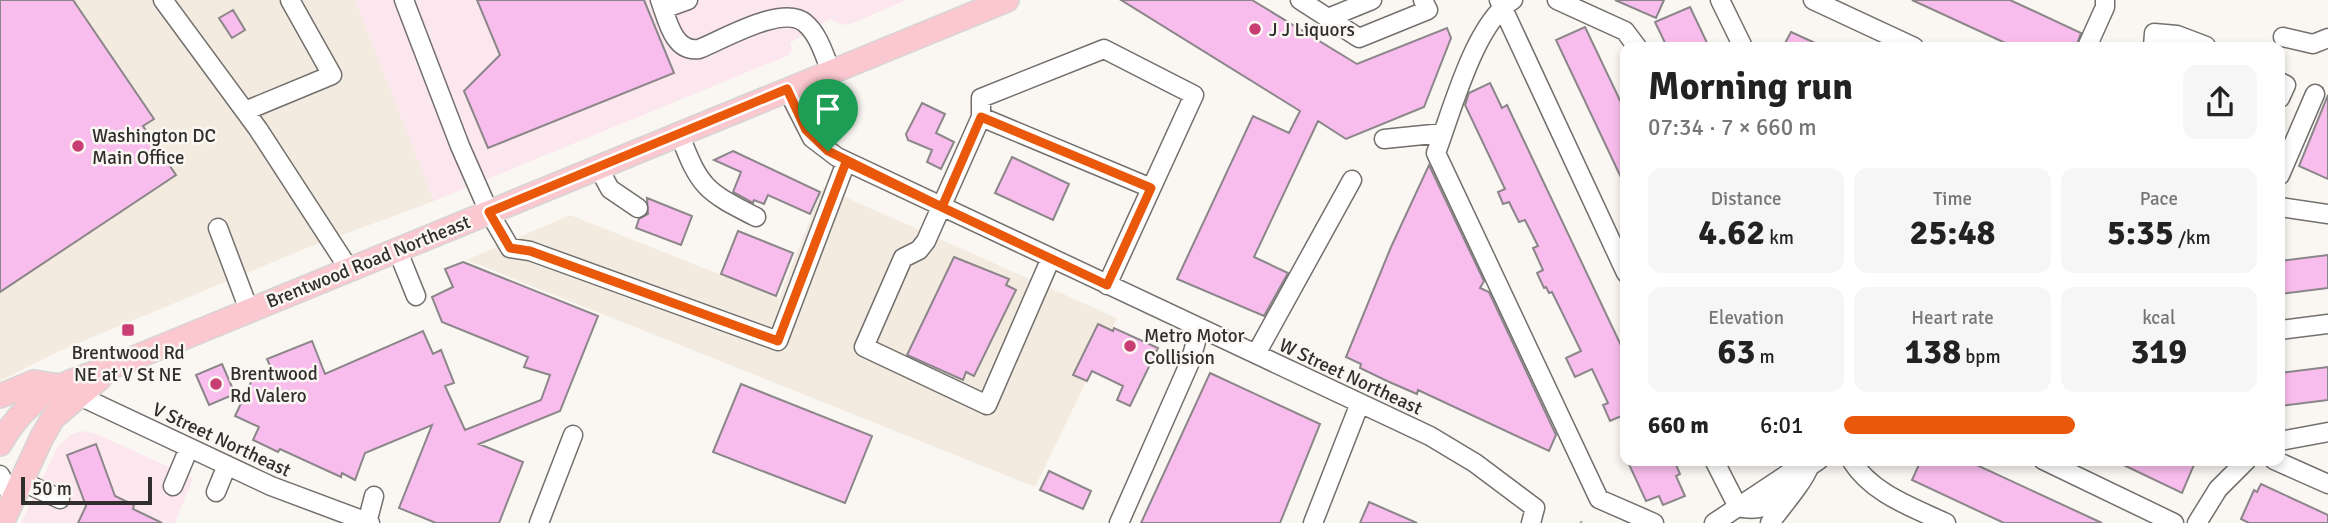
<!DOCTYPE html>
<html lang="en">
<head>
<meta charset="utf-8">
<style>
	:root { --surface:#fff; --page:#f6f6f6; --text:#222; --muted:#767676; --accent:#ea580c }
	body { margin:0; font-family:Signika,sans-serif; background:var(--page); color:var(--text); height:100vh; display:flex; flex-direction:column; font-size:26px; white-space:nowrap }
	* { box-sizing:border-box; margin:0 }
	p { font-size:23px; color:var(--muted) }
	.icon { flex:none; width:38px; height:38px; fill:none; stroke:currentColor; stroke-width:2; stroke-linecap:round; stroke-linejoin:round }
	.map { position:relative; flex:1; overflow:hidden }
	.panel { position:absolute; left:1620px; top:42px; width:665px; height:424px; display:flex; flex-direction:column; background:var(--surface); border-radius:14px; box-shadow:0 4px 10px #0003 }
	.panel>* { flex:none }
	.scale { position:absolute; left:21px; bottom:18px; width:131px; box-sizing:border-box; padding-left:7px; border:4px solid #302f2d; border-top:0; font-size:19px; line-height:24px; white-space:nowrap; color:#302f2d; -webkit-text-stroke:5px #faf7f3; paint-order:stroke }
	.pin { position:absolute; display:grid; place-items:center; width:60px; height:60px; color:#fff; margin:-72px -30px; border-radius:50% 50% 50% 0; rotate:-45deg; box-shadow:0 0 7px #0007 }
	.pin .icon { rotate:45deg }
	.round { display:grid; place-items:center; flex:none; width:74px; height:74px; border-radius:14px; background:var(--page) }
	.overview { display:flex; align-items:center; justify-content:space-between; height:119px; padding:0 28px }
	h1 { font-size:38px; font-weight:800; line-height:52px }
	.figures { display:grid; grid-template-columns:repeat(3,1fr); gap:10px; height:119px; padding:7px 28px }
	.figures div { display:grid; align-content:center; border-radius:14px; background:var(--page); text-align:center }
	.figures b { font-size:35px; font-weight:800 }
	.figures small { font-size:19px; font-weight:400 }
	.figures p { font-size:19px }
	ul { padding:0 28px; list-style:none; font-size:23px }
	li { display:grid; grid-template-columns:112px 84px 1fr; align-items:center; height:52px }
	li i { height:18px; border-radius:9px; background:var(--accent) }
	.map>svg:first-child { display:block }
</style>
</head>
<body>
<div class="map">
<svg width="2328" height="523" viewBox="0 0 2328 523">
	<rect width="100%" height="100%" fill="#faf7f3"/>
	<!-- commercial -->
	<path fill="#fce7ee" d="M352 0H906L853 23 843 25 830 19 790 43 792 49 789 55 434 201Z
		M83 431 97 434 193 478 175 523H21L58 446 72 434Z"/>
	<!-- built -->
	<path fill="#f3ebe0" d="M0 0H355L434 201 302 250 57 352 0 381Z
		M823 187 1117 318 1035 487 467 260 570 215 779 298Z"/>
	<!-- building -->
	<path fill="#f9bded" stroke="#8a8689" stroke-width="2" d="M0 0H73L154 119 143 126 176 175 0 292Z
		M477 0H644L674 73 488 148 464 91 500 55Z
		M1121 0H1252L1357 64 1447 28 1451 38 1424 107 1346 139 1318 121 1254 257 1288 273 1264 316 1177 279 1253 116 1289 133 1300 111Z
		M1615 0H1664L1656 18Z
		M1912 0H2010L2081 33 2076 47H2014Z
		M1690 7 1709 47H1667L1655 22Z
		M233 10 245 30 232 38 219 18Z
		M1585 27 1626 113V188L1556 40Z
		M1791 32 1824 47H1783Z
		M1490 83 1502 108 1507 105 1626 356V414L1610 421 1603 405 1608 403 1592 369 1575 377 1566 358 1581 351 1552 292 1549 293 1546 287 1544 288 1537 273 1543 270 1533 248 1538 246 1525 220 1519 222 1509 202 1503 204 1498 192 1505 189 1465 105 1469 93Z
		M2328 95V179L2299 166Z
		M922 103 945 114 936 133 954 142 941 169 927 162 932 150 908 140 906 134Z
		M733 151 820 192 810 214 768 195 764 204 754 200 753 203 733 192 741 172 714 160Z
		M1012 157 1069 184 1053 220 995 193Z
		M1429 165 1484 281 1480 288 1489 292 1556 435 1549 451 1418 390 1417 394 1387 381 1360 368 1361 364 1346 357 1391 247Z
		M647 198 692 216 681 245 636 228 639 219 648 214Z
		M738 231 793 253 776 296 721 274Z
		M2328 255V288L2280 294V261Z
		M954 257 1009 279 1006 285 1016 290 974 376 966 372 963 380 907 355Z
		M463 262 598 316 560 411 479 444 523 462 499 523H436L399 508 432 425 365 453 355 480 342 473 341 477 280 449 278 452 253 440 259 427 235 416 254 376 271 368 267 359 312 341 325 374 423 331 433 354 441 350 454 383 445 386 465 430 541 400 550 375 524 367 528 357 442 322 432 297 453 287 445 269Z
		M1098 324 1113 331 1114 328 1158 348 1130 406 1117 400 1123 386 1092 371 1087 381 1073 375Z
		M222 364 235 394 209 405 196 375Z
		M2328 367V400L2280 406V373Z
		M1210 373 1320 424 1280 523H1141Z
		M741 384 872 436 845 503 713 452Z
		M96 444 115 496 134 505 133 509 162 523H78L86 506 67 455Z
		M1627 460H1674L1680 474 1676 476 1685 496 1663 505 1659 496 1646 501Z
		M1921 460H1966L2102 523H2004L1912 480Z
		M2113 460H2196L2182 493Z
		M1049 471 1091 491 1083 509 1040 490Z
		M2261 484 2328 515V523H2249L2241 519 2254 490 2257 492Z
		M1369 502 1417 523H1360Z"/>
	<g fill="none" stroke-linecap="round" stroke-linejoin="round">
		<!-- minor casing -->
		<g stroke="#726f6c" stroke-width="21">
			<path id="minor" d="M163 0 258 129 349 269
				M404 0 460 146 489 212 510 248 530 251 778 341 846 162
				M660 0C667 18 673 53 699 49 724 39 783 4 805 23 819 35 824 55 831 71
				M1300 0 1359 38 1428 10 1423 0
				M1499 0 1626 273
				M1513 0C1475 22 1452 111 1436 153L1599 499 1654 523
				M1557 0 1625 31 1637 47
				M1720 0 1743 47
				M1813 0 1914 47
				M663 9 688 0
				M1328 18 1372 0
				M2283 37 2313 44 2328 38
				M2087 47 2105 7V0
				M2153 47 2154 33 2177 35 2206 46
				M2280 82 2286 85 2280 98
				M787 89 812 138 837 157 1430 436 1475 463 1535 508 1531 523
				M245 111 332 75 290 0
				M981 117 1151 188
				M679 133C700 188 705 191 756 217
				M1384 139 1443 133
				M598 167 610 189 638 208
				M2280 175 2315 94
				M2280 207 2328 214
				M218 228 249 310
				M397 249 416 296
				M1051 258 987 405 864 347 903 258 919 250 926 241 981 117V98L1104 49 1194 95 1107 285
				M2280 330 2328 324
				M1256 354 1352 180
				M69 391 271 486 370 523
				M2280 441 2328 432
				M1714 460 1738 507C1764 513 1773 503 1794 489
				M1851 460C1872 494 1912 507 1946 523
				M2043 460 2174 523
				M2274 460 2328 484
				M0 475 13 499
				M21 481 60 499
				M173 486 189 448
				M216 492 227 465
				M367 523 374 496
				M539 523 573 435
				M1119 523 1190 362 1200 328
				M1313 523 1360 403
				M1714 523 1798 467H1809L1819 460
				M1770 523C1780 509 1805 480 1809 467
				M2197 523 2218 489 2247 460"/>
		</g>
		<!-- major casing -->
		<g stroke="#d6d5d5" stroke-width="26">
			<path id="major" d="M0 396 34 382 60 386
				M0 444C31 390 62 385 117 365L1007 0
				M2 523 42 437 53 418 100 378"/>
		</g>
		<!-- path -->
		<path stroke="#aaa8a5" stroke-width="3.5" stroke-dasharray="7 3.5" stroke-linecap="butt" d="M1580 522 1582 523"/>
		<!-- minor -->
		<use href="#minor" stroke="#fff" stroke-width="18"/>
		<!-- major -->
		<use href="#major" stroke="#fbc8d0" stroke-width="23"/>
	</g>
	<g fill="none" stroke-linecap="round" stroke-linejoin="round">
		<!-- route casing -->
		<g stroke="#fff" stroke-width="14">
			<path id="route" d="M828 151 806 130 787 89 489 212 510 248 530 251 778 341 846 162 1107 285 1151 188 981 117 942 207 828 151"/>
		</g>
		<!-- route -->
		<use href="#route" stroke="#ea580c" stroke-width="9"/>
	</g>
	<!-- markers -->
	<g fill="#c83d72" stroke="#faf7f3" stroke-width="2.5">
		<circle cx="1255" cy="29" r="7"/>
		<circle cx="78" cy="146" r="7"/>
		<rect x="121" y="323" width="14" height="14" rx="3.5"/>
		<circle cx="1130" cy="346" r="7"/>
		<circle cx="216" cy="384" r="7"/>
	</g>
	<g text-anchor="middle" stroke-width="5" stroke-linejoin="round" paint-order="stroke">
		<!-- poi labels -->
		<g font-size="19" fill="#302f2d" stroke="#faf7f3" text-anchor="start">
			<text x="1269" y="36">J J Liquors</text>
			<text x="92" y="142">Washington DC<tspan x="92" dy="22">Main Office</tspan></text>
			<text x="1144" y="342">Metro Motor<tspan x="1144" dy="22">Collision</tspan></text>
			<text x="128" y="359" text-anchor="middle">Brentwood Rd<tspan x="128" dy="22">NE at V St NE</tspan></text>
			<text x="230" y="380">Brentwood<tspan x="230" dy="22">Rd Valero</tspan></text>
		</g>
		<!-- street labels -->
		<g font-size="19" fill="#302f2d" stroke="#faf7f3">
			<text transform="translate(368 261) rotate(-22)" y="7">Brentwood Road Northeast</text>
			<text transform="translate(1351 376) rotate(25)" y="7">W Street Northeast</text>
			<text transform="translate(222 439) rotate(25)" y="7">V Street Northeast</text>
		</g>
	</g>
</svg>
<div class="scale">50 m</div>
<div class="pin" style="left:828px;top:151px;background:#1e9e55"><svg class="icon" aria-label="arrive" viewBox="0 0 24 24"><path d="M6 21V4h12l-3 4 3 4H6"/></svg></div>
<section class="panel">
<div class="overview"><div><h1>Morning run</h1><p>07:34 · 7 × 660 m</p></div><a class="round"><svg class="icon" aria-label="share" viewBox="0 0 24 24"><path d="M12 15V3M7 8l5-5 5 5M5 13v7h14v-7"/></svg></a></div>
<div class="figures">
<div><p>Distance</p><b>4.62<small> km</small></b></div>
<div><p>Time</p><b>25:48</b></div>
<div><p>Pace</p><b>5:35<small> /km</small></b></div>
</div>
<div class="figures">
<div><p>Elevation</p><b>63<small> m</small></b></div>
<div><p>Heart rate</p><b>138<small> bpm</small></b></div>
<div><p>kcal</p><b>319</b></div>
</div>
<ul>
<li><b>660 m</b>6:01<i style="width:56%"></i></li>
</ul>
</section>
</div>
</body>
</html>
